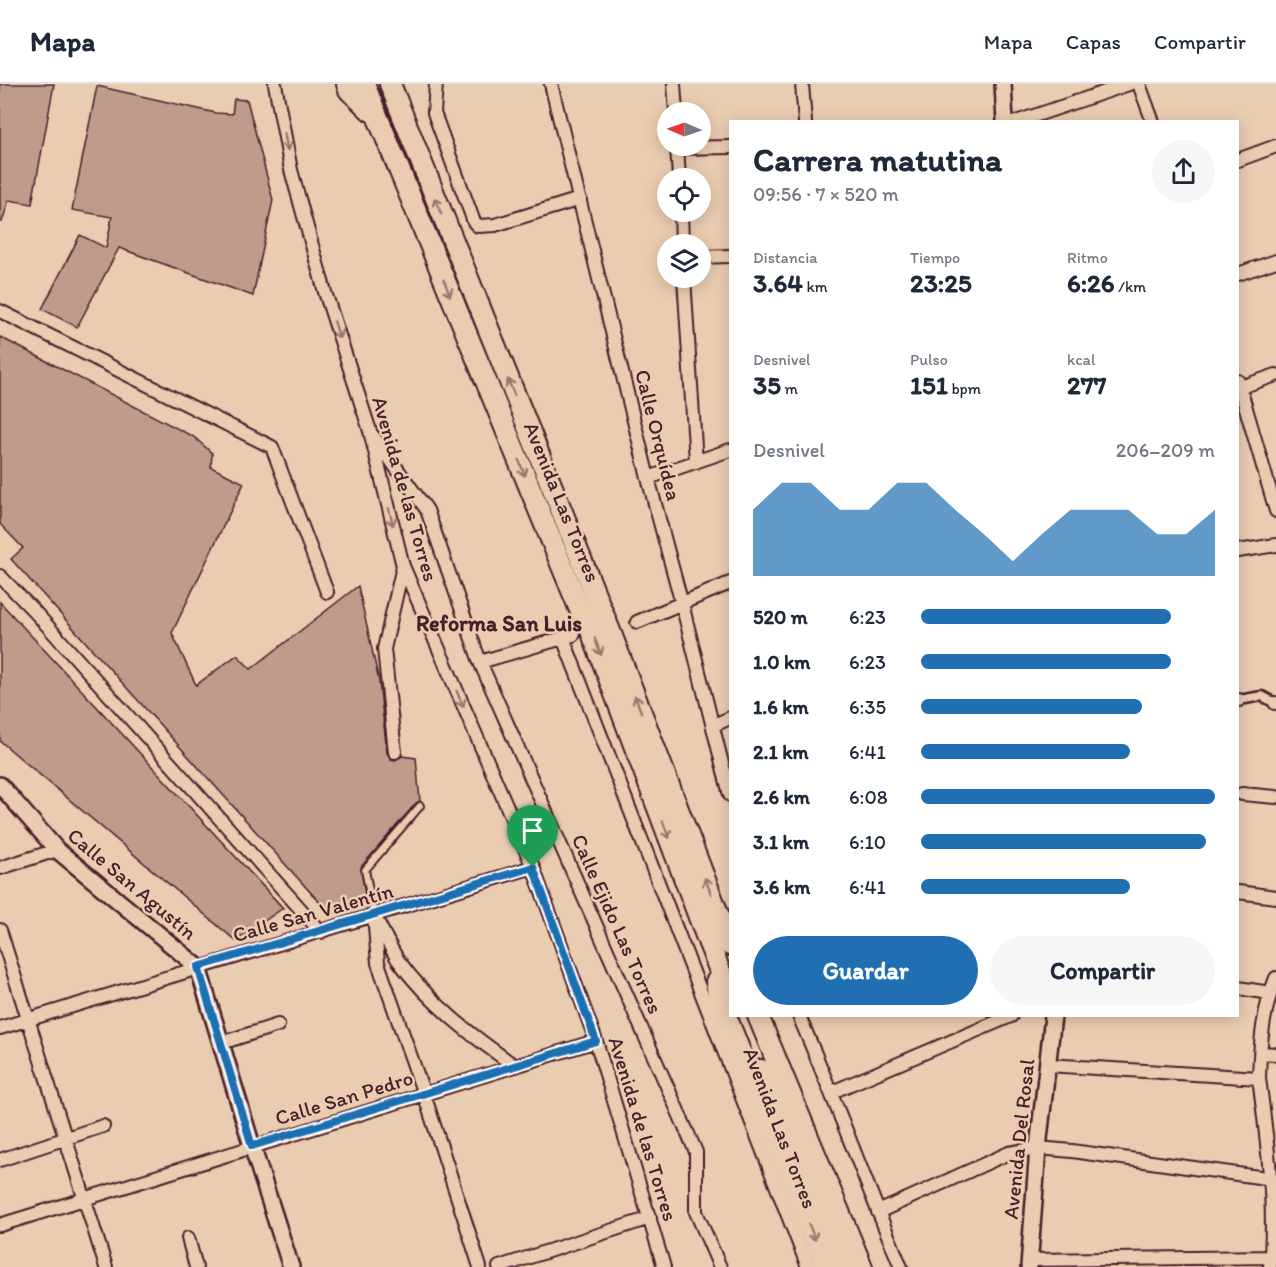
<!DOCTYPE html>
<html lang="es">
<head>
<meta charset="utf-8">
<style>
	:root { --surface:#fff; --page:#f6f6f7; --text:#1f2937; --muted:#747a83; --line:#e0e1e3; --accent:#1f6fb2 }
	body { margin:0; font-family:Itim,sans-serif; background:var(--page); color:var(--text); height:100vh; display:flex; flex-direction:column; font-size:22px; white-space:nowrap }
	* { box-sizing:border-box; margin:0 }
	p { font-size:20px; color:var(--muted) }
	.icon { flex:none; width:33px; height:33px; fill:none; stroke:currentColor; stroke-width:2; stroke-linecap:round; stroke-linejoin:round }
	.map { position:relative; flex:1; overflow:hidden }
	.side { position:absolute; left:729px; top:36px; width:510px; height:897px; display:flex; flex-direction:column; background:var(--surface); border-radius:0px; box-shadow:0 3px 15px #0003 }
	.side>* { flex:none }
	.needle { width:39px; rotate:272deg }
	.buttons { position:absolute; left:657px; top:18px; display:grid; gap:12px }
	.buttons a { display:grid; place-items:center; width:54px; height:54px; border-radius:50%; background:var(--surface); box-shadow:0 3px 15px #0003; font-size:30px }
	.pin { position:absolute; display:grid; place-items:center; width:51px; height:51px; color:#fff; margin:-62px -26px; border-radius:50% 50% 50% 0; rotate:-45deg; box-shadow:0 0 6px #0007 }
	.pin .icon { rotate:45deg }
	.round { display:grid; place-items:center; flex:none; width:63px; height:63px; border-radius:32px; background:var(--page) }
	.overview { display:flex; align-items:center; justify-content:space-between; height:102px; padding:0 24px }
	h1 { font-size:33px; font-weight:700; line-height:45px }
	.stats { display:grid; grid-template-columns:repeat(3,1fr); gap:9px; height:102px; padding:6px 24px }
	.stats div { display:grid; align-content:center }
	.stats b { font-size:26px; font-weight:700 }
	.stats small { font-size:16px; font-weight:400 }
	.stats p { font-size:16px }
	.chart { height:168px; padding:12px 24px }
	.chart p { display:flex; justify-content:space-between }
	.chart svg { width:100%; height:108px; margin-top:6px; fill:var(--accent); opacity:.7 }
	.button { display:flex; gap:12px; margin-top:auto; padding:12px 24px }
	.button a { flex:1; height:69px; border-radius:36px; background:var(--accent); color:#fff; font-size:24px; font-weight:700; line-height:69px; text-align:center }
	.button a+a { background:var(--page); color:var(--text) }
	ul { padding:0 24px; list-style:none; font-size:20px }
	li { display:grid; grid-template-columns:96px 72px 1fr; align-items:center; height:45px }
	li i { height:15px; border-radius:8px; background:var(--accent) }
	header { display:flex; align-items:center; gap:36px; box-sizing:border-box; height:84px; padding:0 30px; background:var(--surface); border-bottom:2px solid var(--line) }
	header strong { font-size:28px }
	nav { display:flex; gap:33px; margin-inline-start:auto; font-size:21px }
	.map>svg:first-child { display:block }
</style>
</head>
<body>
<header>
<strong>Mapa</strong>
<nav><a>Mapa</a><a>Capas</a><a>Compartir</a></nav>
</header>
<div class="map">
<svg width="1276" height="1183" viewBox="0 0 1276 1183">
	<rect width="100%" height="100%" fill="#eacdb1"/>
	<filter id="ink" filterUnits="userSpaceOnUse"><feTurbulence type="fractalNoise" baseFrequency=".0167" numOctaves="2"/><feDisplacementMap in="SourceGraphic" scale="12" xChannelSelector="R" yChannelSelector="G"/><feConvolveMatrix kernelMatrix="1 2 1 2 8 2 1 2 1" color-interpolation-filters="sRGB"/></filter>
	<g filter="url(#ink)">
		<!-- building -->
		<path fill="#bd9c8c" stroke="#4a1f2b" stroke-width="1.5" d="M0 0H54L32 120 9 116 2 138H0Z
			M97 2 216 29 232 30 234 15 247 16 273 116 253 212 119 164 77 243 42 225 80 151 106 164 112 133 72 126Z
			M0 253 194 353 212 369 211 383 244 399 172 549 196 601 237 571 251 585 358 502 379 597 387 669 391 675 395 676 402 672 416 674 420 717 416 719 361 783 366 817 330 830 11 475 23 464 0 440Z
			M0 518 283 824 236 857 0 657Z"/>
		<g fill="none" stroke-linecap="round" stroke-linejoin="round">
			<!-- service casing -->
			<g stroke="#4a1f2b" stroke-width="10">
				<path id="service" d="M374 831 365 786 420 722"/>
			</g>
			<!-- pedestrian casing -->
			<g stroke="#4a1f2b" stroke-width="13">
				<path id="pedestrian" d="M1239 616 1262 612 1275 619"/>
			</g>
			<!-- minor casing -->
			<g stroke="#4a1f2b" stroke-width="16">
				<path id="minor" d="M275 0 291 86 325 208 370 347 403 482 533 783 596 957 664 1183
					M436 0 434 29 474 138 478 142 495 141 580 115
					M551 0 648 394 682 520 730 711
					M674 0 676 28
					M802 0 805 38
					M1139 0 1153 38
					M1016 38 1129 0
					M677 62 679 94
					M677 64 730 63
					M1238 76 1276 62
					M681 128 682 160
					M700 173 730 172
					M1238 190 1276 177
					M684 194 696 378
					M0 227 272 363 327 508
					M1238 297 1276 427
					M1238 304 1276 291
					M373 352 427 426 480 578 696 1068V1128L720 1183
					M648 394 730 366
					M1238 467 1276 461
					M0 492 35 528 321 848
					M637 538 730 499
					M563 554 808 1183
					M480 578 573 551
					M1238 616H1239
					M1275 619H1276
					M714 641 730 634
					M395 668 384 565 403 482
					M1242 710 1276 713
					M0 784 57 766
					M1238 808 1276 813
					M374 831 378 879 424 1010 480 1183
					M376 835C383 848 390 863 398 876 429 919 472 952 515 982
					M0 846 106 1183
					M1238 904 1270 909
					M799 932C835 1015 866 1100 901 1183
					M0 944 533 783
					M221 959 278 941
					M1261 969 1276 970
					M1047 981 1259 994
					M832 1008 1011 932
					M0 1076 103 1042
					M878 1128 1009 1069 1038 1064 1072 1067 1273 1095
					M0 1141 596 957
					M188 1154 196 1183
					M1029 1176 1272 1173
					M499 1183 650 1134
					M1270 1183C1276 1122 1267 1055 1259 994 1260 960 1263 925 1276 894"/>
			</g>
			<!-- tertiary casing -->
			<g stroke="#4a1f2b" stroke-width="20">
				<path id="tertiary" d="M1003 0 1005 38
					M0 701 57 766 198 883 252 1062 291 1183
					M1029 1183 1038 1064 1053 932"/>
			</g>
			<!-- trunk casing -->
			<g stroke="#4a1f2b" stroke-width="24">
				<path id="trunk" d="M347 0 349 6 371 27
					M364 0 580 526 590 544 708 857 730 912
					M390 0 610 547 730 861
					M716 898 719 914 825 1183
					M758 932 862 1183
					M761 986 843 1183"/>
			</g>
			<!-- service -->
			<use href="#service" stroke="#eacdb1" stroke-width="6"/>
			<!-- pedestrian -->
			<use href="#pedestrian" stroke="#eacdb1" stroke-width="8"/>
			<!-- minor -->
			<use href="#minor" stroke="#eacdb1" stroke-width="12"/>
			<!-- tertiary -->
			<use href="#tertiary" stroke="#eacdb1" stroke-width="15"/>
			<!-- trunk -->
			<use href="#trunk" stroke="#eacdb1" stroke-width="20"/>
		</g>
		<!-- one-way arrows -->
		<defs><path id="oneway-shaft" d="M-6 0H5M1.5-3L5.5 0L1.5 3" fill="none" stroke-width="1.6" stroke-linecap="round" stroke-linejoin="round" transform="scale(1.5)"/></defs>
		<g stroke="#9a766e">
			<use href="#oneway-shaft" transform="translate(286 58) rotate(80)"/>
			<use href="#oneway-shaft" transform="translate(438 122) rotate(-112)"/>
			<use href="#oneway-shaft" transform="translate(447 204) rotate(68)"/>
			<use href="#oneway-shaft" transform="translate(337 246) rotate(72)"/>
			<use href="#oneway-shaft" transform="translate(511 303) rotate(-112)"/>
			<use href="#oneway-shaft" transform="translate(522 384) rotate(68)"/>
			<use href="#oneway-shaft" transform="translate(391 433) rotate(76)"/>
			<use href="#oneway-shaft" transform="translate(598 563) rotate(69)"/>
			<use href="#oneway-shaft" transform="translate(460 615) rotate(67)"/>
			<use href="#oneway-shaft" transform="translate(638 620) rotate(-111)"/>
			<use href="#oneway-shaft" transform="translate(666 746) rotate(69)"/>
			<use href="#oneway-shaft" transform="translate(708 802) rotate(-111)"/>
			<use href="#oneway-shaft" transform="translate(812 1148) rotate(68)"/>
		</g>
	</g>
	<g fill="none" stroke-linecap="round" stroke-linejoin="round" filter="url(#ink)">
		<!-- route casing -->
		<g stroke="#fff" stroke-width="12">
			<path id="route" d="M533 783 596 957 252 1062 198 883Z"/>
		</g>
		<!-- route -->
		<use href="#route" stroke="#1f6fb2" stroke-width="8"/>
	</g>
	<g text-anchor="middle" stroke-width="5" stroke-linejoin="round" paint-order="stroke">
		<!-- street labels -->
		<g font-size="21" fill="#4a1f2b" stroke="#eacdb1">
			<text transform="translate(658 351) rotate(76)" y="7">Calle Orquídea</text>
			<text transform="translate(405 405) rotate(74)" y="7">Avenida de las Torres</text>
			<text transform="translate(562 418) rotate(68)" y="7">Avenida Las Torres</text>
			<text transform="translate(132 800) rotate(40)" y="7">Calle San Agustín</text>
			<text transform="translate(313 829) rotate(-16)" y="7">Calle San Valentín</text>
			<text transform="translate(617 840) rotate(66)" y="7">Calle Ejido Las Torres</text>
			<text transform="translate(344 1014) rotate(-17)" y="7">Calle San Pedro</text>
			<text transform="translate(780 1044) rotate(69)" y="7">Avenida Las Torres</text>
			<text transform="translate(643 1045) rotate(73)" y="7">Avenida de las Torres</text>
			<text transform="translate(1019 1055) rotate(-84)" y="7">Avenida Del Rosal</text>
		</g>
		<!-- neighbourhood labels -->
		<g font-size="22" font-weight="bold" fill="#4a1f2b" stroke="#eacdb1">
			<text x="499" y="547">Reforma San Luis</text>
		</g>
	</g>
</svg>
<div class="buttons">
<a><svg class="needle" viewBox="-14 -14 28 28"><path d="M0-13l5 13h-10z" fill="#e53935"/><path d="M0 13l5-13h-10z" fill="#747a83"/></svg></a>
<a><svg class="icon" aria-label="locate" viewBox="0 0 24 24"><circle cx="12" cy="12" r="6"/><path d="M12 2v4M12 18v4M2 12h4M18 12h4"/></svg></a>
<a><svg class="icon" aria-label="layers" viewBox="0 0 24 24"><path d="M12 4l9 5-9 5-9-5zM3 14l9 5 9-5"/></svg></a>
</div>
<div class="pin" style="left:533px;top:783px;background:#1e9e55"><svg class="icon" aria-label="arrive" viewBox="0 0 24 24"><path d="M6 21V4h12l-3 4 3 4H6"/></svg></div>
<section class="side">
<div class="overview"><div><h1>Carrera matutina</h1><p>09:56 · 7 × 520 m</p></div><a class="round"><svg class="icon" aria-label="share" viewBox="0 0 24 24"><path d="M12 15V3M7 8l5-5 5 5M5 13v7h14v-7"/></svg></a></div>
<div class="stats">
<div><p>Distancia</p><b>3.64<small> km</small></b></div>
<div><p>Tiempo</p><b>23:25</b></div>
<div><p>Ritmo</p><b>6:26<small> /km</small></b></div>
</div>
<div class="stats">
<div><p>Desnivel</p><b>35<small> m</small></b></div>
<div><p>Pulso</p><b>151<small> bpm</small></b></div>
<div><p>kcal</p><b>277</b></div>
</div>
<div class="chart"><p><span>Desnivel</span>206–209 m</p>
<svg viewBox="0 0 160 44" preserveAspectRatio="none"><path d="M0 44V17L10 6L20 6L30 17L40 17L50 6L60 6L70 17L80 27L90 38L100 27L110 17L120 17L130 17L140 27L150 27L160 17V44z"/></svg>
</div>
<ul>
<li><b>520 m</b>6:23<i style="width:85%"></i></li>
<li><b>1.0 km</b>6:23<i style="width:85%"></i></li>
<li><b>1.6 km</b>6:35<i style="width:75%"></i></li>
<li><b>2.1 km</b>6:41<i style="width:71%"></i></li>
<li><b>2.6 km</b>6:08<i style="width:100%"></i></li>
<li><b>3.1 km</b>6:10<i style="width:97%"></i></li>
<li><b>3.6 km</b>6:41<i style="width:71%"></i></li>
</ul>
<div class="button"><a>Guardar</a><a>Compartir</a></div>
</section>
</div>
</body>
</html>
